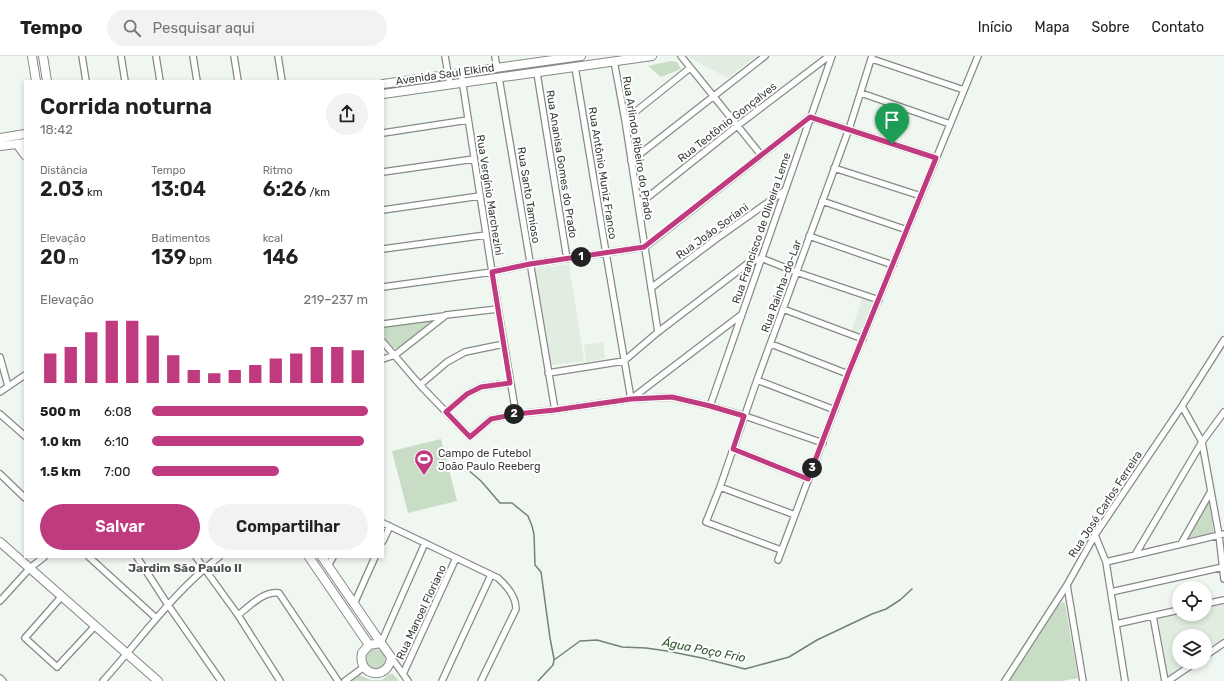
<!DOCTYPE html>
<html lang="pt">
<head>
<meta charset="utf-8">
<style>
	:root { --surface:#fff; --page:#f2f2f2; --text:#202124; --muted:#757577; --line:#e0e0e0; --accent:#bf3a7e }
	body { margin:0; font-family:Rubik,sans-serif; background:var(--page); color:var(--text); height:100vh; display:flex; flex-direction:column; font-size:15px; white-space:nowrap }
	* { box-sizing:border-box; margin:0 }
	p { font-size:13px; color:var(--muted) }
	.icon { flex:none; width:22px; height:22px; fill:none; stroke:currentColor; stroke-width:2; stroke-linecap:round; stroke-linejoin:round }
	.map { position:relative; flex:1; overflow:hidden }
	.drawer { position:absolute; left:24px; top:24px; width:360px; height:478px; display:flex; flex-direction:column; background:var(--surface); border-radius:0px; box-shadow:0 2px 6px #0003 }
	.drawer>* { flex:none }
	.tools { position:absolute; left:1172px; top:525px; display:grid; gap:8px }
	.tools a { display:grid; place-items:center; width:40px; height:40px; border-radius:50%; background:var(--surface); box-shadow:0 2px 6px #0003; font-size:20px }
	.pin { position:absolute; display:grid; place-items:center; width:34px; height:34px; color:#fff; margin:-41px -17px; border-radius:50% 50% 50% 0; rotate:-45deg; box-shadow:0 0 4px #0007 }
	.pin .icon { rotate:45deg }
	.km { position:absolute; width:20px; height:20px; margin:-10px; border-radius:50%; background:#222; color:#fff; font-size:11px; line-height:20px; text-align:center }
	.round { display:grid; place-items:center; flex:none; width:42px; height:42px; border-radius:21px; background:var(--page) }
	.head { display:flex; align-items:center; justify-content:space-between; height:68px; padding:0 16px }
	h1 { font-size:22px; font-weight:600; line-height:30px }
	.metrics { display:grid; grid-template-columns:repeat(3,1fr); gap:6px; height:68px; padding:4px 16px }
	.metrics div { display:grid; align-content:center }
	.metrics b { font-size:20px; font-weight:600 }
	.metrics small { font-size:11px; font-weight:400 }
	.metrics p { font-size:11px }
	.chart { height:112px; padding:8px 16px }
	.chart p { display:flex; justify-content:space-between }
	.chart svg { width:100%; height:72px; margin-top:4px; stroke:var(--accent); stroke-width:6 }
	.primary-button { display:flex; gap:8px; margin-top:auto; padding:8px 16px }
	.primary-button a { flex:1; height:46px; border-radius:24px; background:var(--accent); color:#fff; font-size:16px; font-weight:600; line-height:46px; text-align:center }
	.primary-button a+a { background:var(--page); color:var(--text) }
	ul { padding:0 16px; list-style:none; font-size:13px }
	li { display:grid; grid-template-columns:64px 48px 1fr; align-items:center; height:30px }
	li i { height:10px; border-radius:5px; background:var(--accent) }
	header { display:flex; align-items:center; gap:24px; box-sizing:border-box; height:56px; padding:0 20px; background:var(--surface); border-bottom:1px solid var(--line) }
	header strong { font-size:19px }
	nav { display:flex; gap:22px; margin-inline-start:auto; font-size:14px }
	.search { width:280px; height:36px; background:var(--page); display:flex; align-items:center; gap:10px; box-sizing:border-box; padding:0 14px; border-radius:22px; color:var(--muted); font-size:15px }
	.map>svg:first-child { display:block }
</style>
</head>
<body>
<header>
<strong>Tempo</strong>
<div class="search"><svg class="icon" aria-label="search" viewBox="0 0 24 24"><circle cx="10" cy="10" r="6"/><path d="M15 15l6 6"/></svg>Pesquisar aqui</div>
<nav><a>Início</a><a>Mapa</a><a>Sobre</a><a>Contato</a></nav>
</header>
<div class="map">
<svg width="1224" height="625" viewBox="0 0 1224 625">
	<rect width="100%" height="100%" fill="#f0f6f0"/>
	<!-- built -->
	<path fill="#e2ede1" d="M694 0H756L728 22 688 1Z
		M569 208 584 305 552 309 549 308 533 213Z
		M862 243 873 246 860 279 851 276Z
		M603 286 605 302 586 306 584 289Z
		M1224 548V585L1205 598V580H1179V606H1192L1168 622 1158 562 1179 558H1205V552Z"/>
	<!-- green -->
	<path fill="#c8dcc6" d="M671 5 677 6 681 13 661 21 648 10Z
		M430 264 432 266 431 268 398 292H394L383 280V270Z
		M441 383 457 445 408 457 392 395Z
		M1209 446 1214 477 1187 482Z
		M1064 546 1065 548 1078 622 1062 625H1009L1057 551 1061 547Z
		M365 603a10 10 0 1 1 20 0a10 10 0 1 1-20 0Z
		M389 618H393L399 625H351L359 619 371 624H382Z"/>
	<g fill="none" stroke-linecap="round" stroke-linejoin="round">
		<!-- stream -->
		<path stroke="#718470" stroke-width="1.5" d="M460 407 481 425 500 447H512L528 460 532 470 534 478 535 509 541 516 550 582 554 603
			M538 625 553 609 554 604 580 585 597 584 622 591 646 592 667 595 702 602 745 613 789 601 817 584 872 558 886 553 900 544 912 533"/>
		<!-- street casing -->
		<g stroke="#868b85" stroke-width="8">
			<path id="street" d="M82 0 86 25
				M121 0 125 25
				M156 0 160 25
				M193 0 197 25
				M234 0 238 25
				M278 0 282 25
				M445 0 450 29
				M495 0 497 12
				M681 0 761 99
				M872 3 964 34
				M614 5 625 64 658 276
				M575 11 606 197 631 343 741 259
				M461 17 492 216 516 358
				M537 17 567 203
				M499 22 555 354
				M861 37 950 68
				M625 64 690 12
				M383 77 468 64
				M631 105 765 0
				M834 112 921 140
				M383 116 474 103
				M822 145 907 174
				M638 149 737 70 829 0
				M383 154 480 140
				M809 180 893 209
				M383 193 486 179
				M383 231 492 216 530 208 645 191 810 61 936 102
				M651 232 716 183 784 135
				M783 253 863 283
				M383 268 444 260
				M383 286 420 329 470 381 491 363 516 358 555 354 631 343 672 341 710 350 745 360 823 387
				M771 288 848 318
				M0 301 8 330
				M383 303 395 299 446 259 498 253
				M548 317 624 305 658 276 747 208 761 202 796 216 879 244
				M757 324 835 354
				M420 329 447 306 465 296 504 288
				M0 336 25 319
				M710 350 832 0
				M1182 350 1202 386 1219 479 1224 523
				M446 356 467 338 481 331 510 327
				M0 358 25 380
				M733 393 808 423
				M0 418 25 442
				M720 431 795 459
				M383 467 498 522C507 530 516 541 516 553L481 625
				M1095 479 1106 506 1125 625
				M383 485 390 470
				M1181 488 1211 435
				M781 494 706 466 720 431 757 324 850 70 872 0
				M1135 499 1202 386 1224 356
				M89 501 156 562
				M137 501 168 549 221 625
				M196 501 238 559 280 625
				M778 504 848 318 978 0
				M1106 506 1224 478
				M328 510 333 501
				M1067 529 1083 625
				M1111 536 1223 511
				M62 540 25 582 57 611 95 570
				M0 545 30 512 44 501
				M354 548 375 501
				M1205 548 1224 544
				M238 559C250 550 263 535 279 537L338 625
				M1153 560 1165 625
				M1116 568 1179 554
				M381 587 425 487
				M1205 600 1224 587
				M391 601 408 625
				M403 618 456 502
				M0 622 3 625
				M103 625C141 583 174 535 219 501
				M345 625 364 611
				M442 625 491 519
				M1005 625 1067 529 1095 479 1182 350 1224 284
				M1168 625 1196 606"/>
		</g>
		<!-- secondary casing -->
		<g stroke="#868b85" stroke-width="10">
			<path id="secondary" d="M32 0 36 25
				M43 0 47 25
				M383 28 581 0
				M383 38 652 0
				M0 82 25 78
				M17 88 25 99
				M0 90 25 87
				M0 486 158 625
				M309 501 369 589
				M322 501 381 587
				M381 587 391 601C389 625 357 621 362 597L369 589Z"/>
		</g>
		<!-- street -->
		<use href="#street" stroke="#fff" stroke-width="5.5"/>
		<!-- secondary -->
		<use href="#secondary" stroke="#fff" stroke-width="8"/>
	</g>
	<g fill="none" stroke-linecap="round" stroke-linejoin="round">
		<!-- route casing -->
		<g stroke="#fff" stroke-width="8">
			<path id="route" d="M810 61 936 102 848 318 808 423 733 393 744 360 710 350 672 341 631 343 555 354 516 358 491 363 470 381 446 356 467 338 481 331 510 327 492 216 530 208 644 191Z"/>
		</g>
		<!-- route -->
		<use href="#route" stroke="#bf3a7e" stroke-width="5"/>
	</g>
	<!-- icons -->
	<defs>
		<g id="stadium-pin" transform="scale(1)"><path d="M0 17L-7.5 6A9.5 9.5 0 1 1 7.5 6Z" fill="#bf3a7e" stroke="#fff"/><path d="M0-5a6.5 5 0 1 0 0 10a6.5 5 0 1 0 0-10ZM-3.5-1.8h7v3.6h-7Z" fill="#fff"/></g>
	</defs>
	<g fill-rule="evenodd">
		<use href="#stadium-pin" x="424" y="403"/>
	</g>
	<g text-anchor="middle" stroke-width="4" stroke-linejoin="round" paint-order="stroke">
		<!-- street labels -->
		<g font-size="11" fill="#3a3d3a" stroke="#fff">
			<text transform="translate(445 18) rotate(-8)" y="4">Avenida Saul Elkind</text>
			<text transform="translate(727 66) rotate(-38)" y="4">Rua Teotônio Gonçalves</text>
			<text transform="translate(638 92) rotate(81)" y="4">Rua Arlindo Ribeiro do Prado</text>
			<text transform="translate(562 108) rotate(81)" y="4">Rua Ananisa Gomes do Prado</text>
			<text transform="translate(603 117) rotate(81)" y="4">Rua Antônio Muniz Franco</text>
			<text transform="translate(490 139) rotate(81)" y="4">Rua Vergínio Marchezini</text>
			<text transform="translate(529 139) rotate(81)" y="4">Rua Santo Tamioso</text>
			<text transform="translate(761 172) rotate(-71)" y="4">Rua Francisco de Oliveira Leme</text>
			<text transform="translate(712 175) rotate(-36)" y="4">Rua João Soriani</text>
			<text transform="translate(781 230) rotate(-70)" y="4">Rua Rainha-do-Lar</text>
			<text transform="translate(1105 448) rotate(-57)" y="4">Rua José Carlos Ferreira</text>
			<text transform="translate(421 556) rotate(-65)" y="4">Rua Manoel Floriano</text>
		</g>
		<!-- poi labels -->
		<g font-size="11" fill="#3a3d3a" stroke="#fff" text-anchor="start">
			<text x="438" y="401">Campo de Futebol<tspan x="438" dy="13">João Paulo Reeberg</tspan></text>
		</g>
		<!-- neighbourhood labels -->
		<g font-size="12" font-weight="bold" fill="#515550" stroke="#fff">
			<text x="185" y="516">Jardim São Paulo II</text>
		</g>
		<!-- water labels -->
		<g font-size="12" font-style="italic" fill="#2f552d" stroke="#fff">
			<text transform="translate(704 594) rotate(11)" y="4">Água Poço Frio</text>
		</g>
	</g>
</svg>
<div class="tools">
<a><svg class="icon" aria-label="locate" viewBox="0 0 24 24"><circle cx="12" cy="12" r="6"/><path d="M12 2v4M12 18v4M2 12h4M18 12h4"/></svg></a>
<a><svg class="icon" aria-label="layers" viewBox="0 0 24 24"><path d="M12 4l9 5-9 5-9-5zM3 14l9 5 9-5"/></svg></a>
</div>
<div class="pin" style="left:892px;top:88px;background:#1e9e55"><svg class="icon" aria-label="arrive" viewBox="0 0 24 24"><path d="M6 21V4h12l-3 4 3 4H6"/></svg></div>
<b class="km" style="left:581px;top:201px">1</b>
<b class="km" style="left:514px;top:358px">2</b>
<b class="km" style="left:812px;top:412px">3</b>
<section class="drawer">
<div class="head"><div><h1>Corrida noturna</h1><p>18:42</p></div><a class="round"><svg class="icon" aria-label="share" viewBox="0 0 24 24"><path d="M12 15V3M7 8l5-5 5 5M5 13v7h14v-7"/></svg></a></div>
<div class="metrics">
<div><p>Distância</p><b>2.03<small> km</small></b></div>
<div><p>Tempo</p><b>13:04</b></div>
<div><p>Ritmo</p><b>6:26<small> /km</small></b></div>
</div>
<div class="metrics">
<div><p>Elevação</p><b>20<small> m</small></b></div>
<div><p>Batimentos</p><b>139<small> bpm</small></b></div>
<div><p>kcal</p><b>146</b></div>
</div>
<div class="chart"><p><span>Elevação</span>219–237 m</p>
<svg viewBox="0 0 160 44" preserveAspectRatio="none"><path d="M5 44V26M15 44V22M25 44V13M35 44V6M45 44V6M55 44V15M65 44V27M75 44V36M85 44V38M95 44V36M105 44V33M115 44V29M125 44V26M135 44V22M145 44V22M155 44V24"/></svg>
</div>
<ul>
<li><b>500 m</b>6:08<i style="width:100%"></i></li>
<li><b>1.0 km</b>6:10<i style="width:98%"></i></li>
<li><b>1.5 km</b>7:00<i style="width:59%"></i></li>
</ul>
<div class="primary-button"><a>Salvar</a><a>Compartilhar</a></div>
</section>
</div>
</body>
</html>
